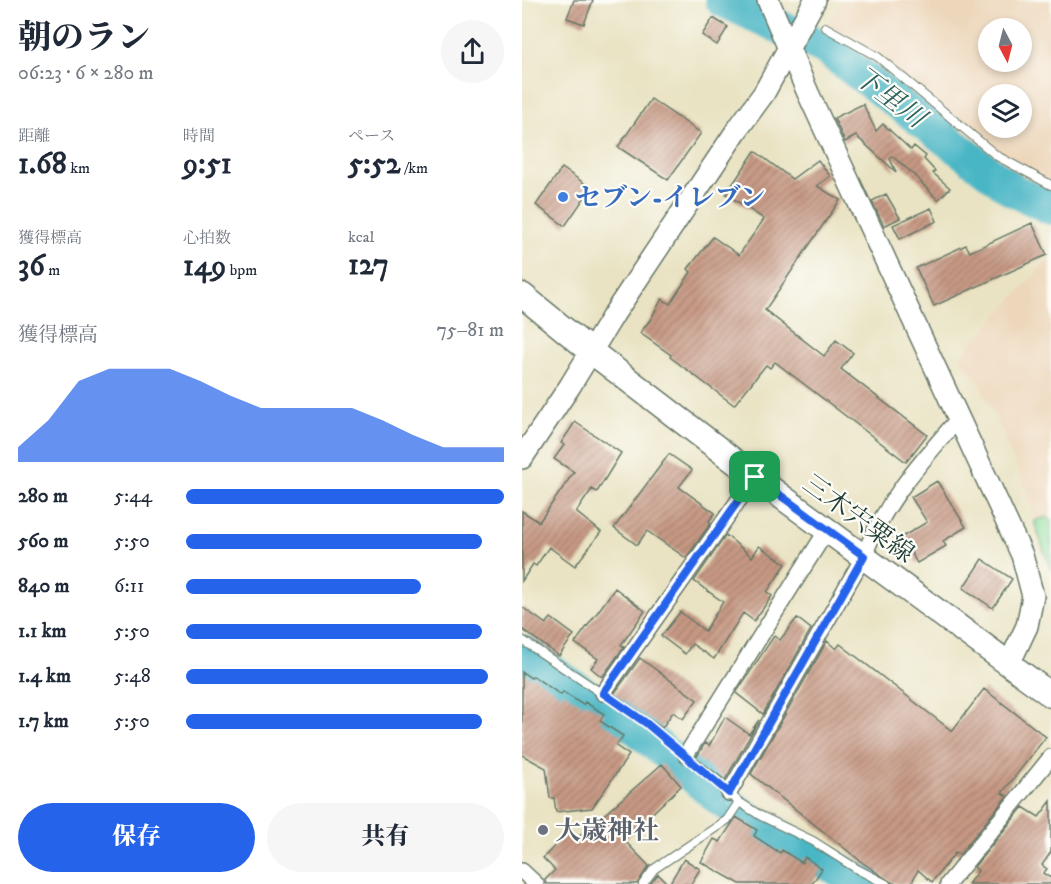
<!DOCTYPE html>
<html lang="ja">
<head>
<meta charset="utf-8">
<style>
	:root { --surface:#fff; --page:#f6f6f7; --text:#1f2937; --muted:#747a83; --accent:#2563eb }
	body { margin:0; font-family:"IM FELL DW Pica","Noto Serif JP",serif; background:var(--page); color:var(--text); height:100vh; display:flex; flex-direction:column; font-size:22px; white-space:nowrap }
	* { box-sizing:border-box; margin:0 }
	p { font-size:20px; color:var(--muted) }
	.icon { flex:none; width:33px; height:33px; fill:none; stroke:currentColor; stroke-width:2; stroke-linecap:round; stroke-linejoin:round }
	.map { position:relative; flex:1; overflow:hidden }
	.details { display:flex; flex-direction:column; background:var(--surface); width:522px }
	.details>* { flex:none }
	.needle { width:39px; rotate:173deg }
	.controls { position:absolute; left:456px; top:18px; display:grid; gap:12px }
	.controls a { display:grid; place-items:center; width:54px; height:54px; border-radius:50%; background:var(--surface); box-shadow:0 3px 9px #0003; font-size:30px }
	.pin { position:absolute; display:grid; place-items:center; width:51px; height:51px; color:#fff; margin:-26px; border-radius:12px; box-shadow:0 3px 9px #0006 }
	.round { display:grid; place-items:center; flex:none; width:63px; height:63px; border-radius:32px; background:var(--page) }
	.summary { display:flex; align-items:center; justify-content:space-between; height:102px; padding:0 18px }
	h1 { font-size:33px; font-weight:800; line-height:45px }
	.figures { display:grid; grid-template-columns:repeat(3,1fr); gap:9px; height:102px; padding:6px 18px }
	.figures div { display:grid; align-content:center }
	.figures b { font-size:30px; font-weight:800 }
	.figures small { font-size:16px; font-weight:400 }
	.figures p { font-size:16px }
	.chart { height:168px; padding:12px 18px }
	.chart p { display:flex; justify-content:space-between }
	.chart svg { width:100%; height:108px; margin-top:6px; fill:var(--accent); opacity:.7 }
	.cta { display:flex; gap:12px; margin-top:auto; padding:12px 18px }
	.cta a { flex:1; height:69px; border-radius:36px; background:var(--accent); color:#fff; font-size:24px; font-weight:800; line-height:69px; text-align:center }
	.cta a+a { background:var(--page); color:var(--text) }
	ul { padding:0 18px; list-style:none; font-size:20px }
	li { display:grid; grid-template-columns:96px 72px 1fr; align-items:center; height:45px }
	li i { height:15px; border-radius:8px; background:var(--accent) }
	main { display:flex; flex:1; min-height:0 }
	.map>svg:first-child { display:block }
</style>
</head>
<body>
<main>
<section class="details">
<div class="summary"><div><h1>朝のラン</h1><p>06:23 · 6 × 280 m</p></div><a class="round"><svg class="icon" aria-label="share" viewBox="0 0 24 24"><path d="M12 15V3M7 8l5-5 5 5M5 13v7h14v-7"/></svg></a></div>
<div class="figures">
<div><p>距離</p><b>1.68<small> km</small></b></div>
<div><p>時間</p><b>9:51</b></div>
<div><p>ペース</p><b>5:52<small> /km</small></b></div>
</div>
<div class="figures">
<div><p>獲得標高</p><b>36<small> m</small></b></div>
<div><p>心拍数</p><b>149<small> bpm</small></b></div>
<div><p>kcal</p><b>127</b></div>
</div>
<div class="chart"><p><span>獲得標高</span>75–81 m</p>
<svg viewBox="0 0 160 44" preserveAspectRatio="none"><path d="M0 44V38L10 27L20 11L30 6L40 6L50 6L60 11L70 17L80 22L90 22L100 22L110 22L120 27L130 33L140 38L150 38L160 38V44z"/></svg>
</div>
<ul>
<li><b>280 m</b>5:44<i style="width:100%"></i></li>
<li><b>560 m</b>5:50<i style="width:93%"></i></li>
<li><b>840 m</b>6:11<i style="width:74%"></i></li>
<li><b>1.1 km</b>5:50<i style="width:93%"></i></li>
<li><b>1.4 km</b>5:48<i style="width:95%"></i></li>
<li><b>1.7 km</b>5:50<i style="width:93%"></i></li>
</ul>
<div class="cta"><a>保存</a><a>共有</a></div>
</section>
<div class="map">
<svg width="529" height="884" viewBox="0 0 529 884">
	<defs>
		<pattern id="building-hatch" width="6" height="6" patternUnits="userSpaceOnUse" patternTransform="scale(1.5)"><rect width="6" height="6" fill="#c79984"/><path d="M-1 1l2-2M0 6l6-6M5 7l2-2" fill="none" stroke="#a17e6d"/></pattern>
	</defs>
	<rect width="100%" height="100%" fill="#fdfcf7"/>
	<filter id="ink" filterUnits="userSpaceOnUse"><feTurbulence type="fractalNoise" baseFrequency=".0167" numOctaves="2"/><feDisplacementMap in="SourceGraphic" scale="12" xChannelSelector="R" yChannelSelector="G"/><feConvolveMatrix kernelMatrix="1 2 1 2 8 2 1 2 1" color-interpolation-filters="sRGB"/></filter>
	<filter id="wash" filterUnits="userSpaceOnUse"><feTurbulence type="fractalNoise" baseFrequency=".008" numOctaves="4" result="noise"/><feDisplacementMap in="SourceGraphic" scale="24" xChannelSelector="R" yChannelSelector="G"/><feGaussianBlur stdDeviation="1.35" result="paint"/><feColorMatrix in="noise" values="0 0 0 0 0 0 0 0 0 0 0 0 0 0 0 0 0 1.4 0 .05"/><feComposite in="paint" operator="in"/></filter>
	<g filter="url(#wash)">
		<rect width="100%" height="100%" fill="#e9e3c3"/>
		<!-- built -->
		<path fill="#edd7bb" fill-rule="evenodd" d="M320 0H529V194L453 151 419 126 387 91 339 54 298 35ZM466 28H500V62H466ZM466 94H500V128H466Z
			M529 256V571L512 521 507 496 474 418 457 382 437 358Z"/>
		<!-- green -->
		<path fill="#8ede9c" stroke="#568e68" stroke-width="1.5" d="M525 517 529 520V571L512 521Z"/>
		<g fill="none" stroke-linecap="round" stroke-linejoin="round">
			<!-- river -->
			<path stroke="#49b6c5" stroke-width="34" d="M200 0 303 48 491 190 529 208
				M0 652 114 728 199 800 227 819 342 884"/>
		</g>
		<g id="blocks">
			<!-- building -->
			<path fill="url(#building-hatch)" d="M52 0H71L62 24 45 18Z
				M191 18 206 27 195 45 180 35Z
				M129 99 179 133 146 180 96 147Z
				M341 104 354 131 361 124 389 150 392 146 404 156 402 159 413 171 411 173 428 188 416 200 389 172 370 156 368 159 374 172 334 136 323 142 312 118Z
				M233 151 270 179 296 160 308 176 295 186 318 200 243 310 302 356 314 340 331 353 319 369 405 435 384 462 253 362 248 368 244 365 212 405 148 357 149 355 118 333 128 320 140 299 148 304 169 272 166 269 191 237 217 255 242 219 204 194Z
				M40 168 69 188 43 226 14 205Z
				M364 194 378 218 362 226 350 201Z
				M409 208 415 221 378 239 371 225Z
				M510 223 525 255 412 306 394 268 444 245 448 252Z
				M53 422 99 453 75 492 70 489 54 512 79 532 53 566 27 547 14 566 11 564 0 581V511L17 522 52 472 32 459 42 445 39 443Z
				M147 454 170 470 157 487 193 513 187 521 189 523 164 558 125 531 115 545 92 528Z
				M415 481 444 527 421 541 424 546 395 563 380 537 405 522 389 497Z
				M204 535 230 557 237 546 264 564 245 592 250 596 232 621 221 613 192 659 170 644 163 654 139 636 158 612 183 631 201 602 172 581Z
				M460 559 490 579 471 608 441 588Z
				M93 588 123 611 99 645 102 647 80 677 69 668 76 659 53 643Z
				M0 607 24 624 29 618 52 635 37 656 0 629Z
				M275 618 289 629 241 714 214 693 252 636 258 640Z
				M305 641 314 649 318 644 430 731 462 689 524 737 480 793 485 796 437 855 434 852 410 882 396 870 389 884H374L369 882 341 863 229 774Z
				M118 658 175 700 161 719 151 712 140 728 92 694Z
				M0 672 9 678 11 676 39 695 41 692 61 705 63 702 82 714 78 721 101 736 94 746 107 755 70 808 34 812 32 798H28L24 768 0 755Z
				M203 717 227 734 237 720 203 780 174 758 183 743 187 746Z
				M140 764 159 786 102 840 127 866 115 884H24L23 880 33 870 21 858 45 833 53 840Z
				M529 801V852L520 865 525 869 521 873 529 878V884H446L456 871 452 867 501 807 517 817Z
				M214 817 235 830 232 836 258 853 260 850 280 863 283 857 300 869 290 884H218L179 862 192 839 198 842Z
				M162 859 178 869 169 884H147Z
				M136 874 146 884H128Z"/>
		</g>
	</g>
	<g filter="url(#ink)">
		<use href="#blocks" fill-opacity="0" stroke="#676" stroke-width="1.5"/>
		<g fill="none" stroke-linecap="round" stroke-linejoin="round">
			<!-- lane casing -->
			<g stroke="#676" stroke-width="10">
				<path id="lane" d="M303 27 356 57 475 156 529 185
					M0 640 124 723 217 802 239 816 291 841 335 869 364 884
					M121 884 132 869 205 820 217 802"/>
			</g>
			<!-- street casing -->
			<g stroke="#676" stroke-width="18">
				<path id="street" d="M81 693 233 477
					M164 755 305 530
					M207 793 342 556C362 502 400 461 437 418
					M0 871 14 884
					M426 884 529 757"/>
			</g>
			<!-- secondary casing -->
			<g stroke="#676" stroke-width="24">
				<path id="secondary" d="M246 0 286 93 500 555 511 596 505 626 487 664
					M0 458 48 386 92 314 215 130 242 93 293 0"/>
			</g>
			<!-- primary casing -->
			<g stroke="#676" stroke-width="27">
				<path id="primary" d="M0 295 70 352 233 477 529 695"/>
			</g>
			<!-- lane -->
			<use href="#lane" stroke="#fff" stroke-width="8"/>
			<!-- street -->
			<use href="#street" stroke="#fff" stroke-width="15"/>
			<!-- secondary -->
			<use href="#secondary" stroke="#fff" stroke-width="21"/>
			<!-- primary -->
			<use href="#primary" stroke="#fff" stroke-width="24"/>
		</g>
	</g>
	<g fill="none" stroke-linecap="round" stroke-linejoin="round" filter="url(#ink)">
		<!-- route casing -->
		<g stroke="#fff" stroke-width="12">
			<path id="route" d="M233 477 342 556 207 793 124 723 81 693Z"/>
		</g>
		<!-- route -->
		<use href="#route" stroke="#2563eb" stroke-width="8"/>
	</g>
	<!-- markers -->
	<circle fill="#3f7fe0" stroke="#fdfcf7" stroke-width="2" cx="41" cy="197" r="6"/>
	<circle fill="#6b7280" stroke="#fdfcf7" stroke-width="2" cx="21" cy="830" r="6"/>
	<g text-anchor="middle" stroke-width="4.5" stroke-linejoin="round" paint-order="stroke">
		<!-- shop labels -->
		<g font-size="26" font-weight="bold" fill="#366cbe" stroke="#fdfcf7" text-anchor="start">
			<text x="53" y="206">セブン-イレブン</text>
		</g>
		<!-- street labels -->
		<g font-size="26" fill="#1f3d34" stroke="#fdfcf7">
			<text transform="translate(337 518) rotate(36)" y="9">三木宍粟線</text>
		</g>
		<!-- worship labels -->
		<g font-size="26" font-weight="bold" fill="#5b616d" stroke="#fdfcf7" text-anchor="start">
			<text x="33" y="839">大歳神社</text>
		</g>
		<!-- water labels -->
		<g font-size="27" font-style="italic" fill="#2c6160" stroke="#fdfcf7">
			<text transform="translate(368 97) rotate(37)" y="9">下里川</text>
		</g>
	</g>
</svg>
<div class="controls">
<a><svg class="needle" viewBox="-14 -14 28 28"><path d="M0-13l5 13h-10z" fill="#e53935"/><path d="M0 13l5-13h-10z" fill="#747a83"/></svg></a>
<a><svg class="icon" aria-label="layers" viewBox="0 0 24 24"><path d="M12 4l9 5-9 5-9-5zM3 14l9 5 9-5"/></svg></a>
</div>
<div class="pin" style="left:233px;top:477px;background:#1e9e55"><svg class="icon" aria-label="arrive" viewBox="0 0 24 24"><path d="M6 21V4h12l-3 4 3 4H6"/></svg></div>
</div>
</main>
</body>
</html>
